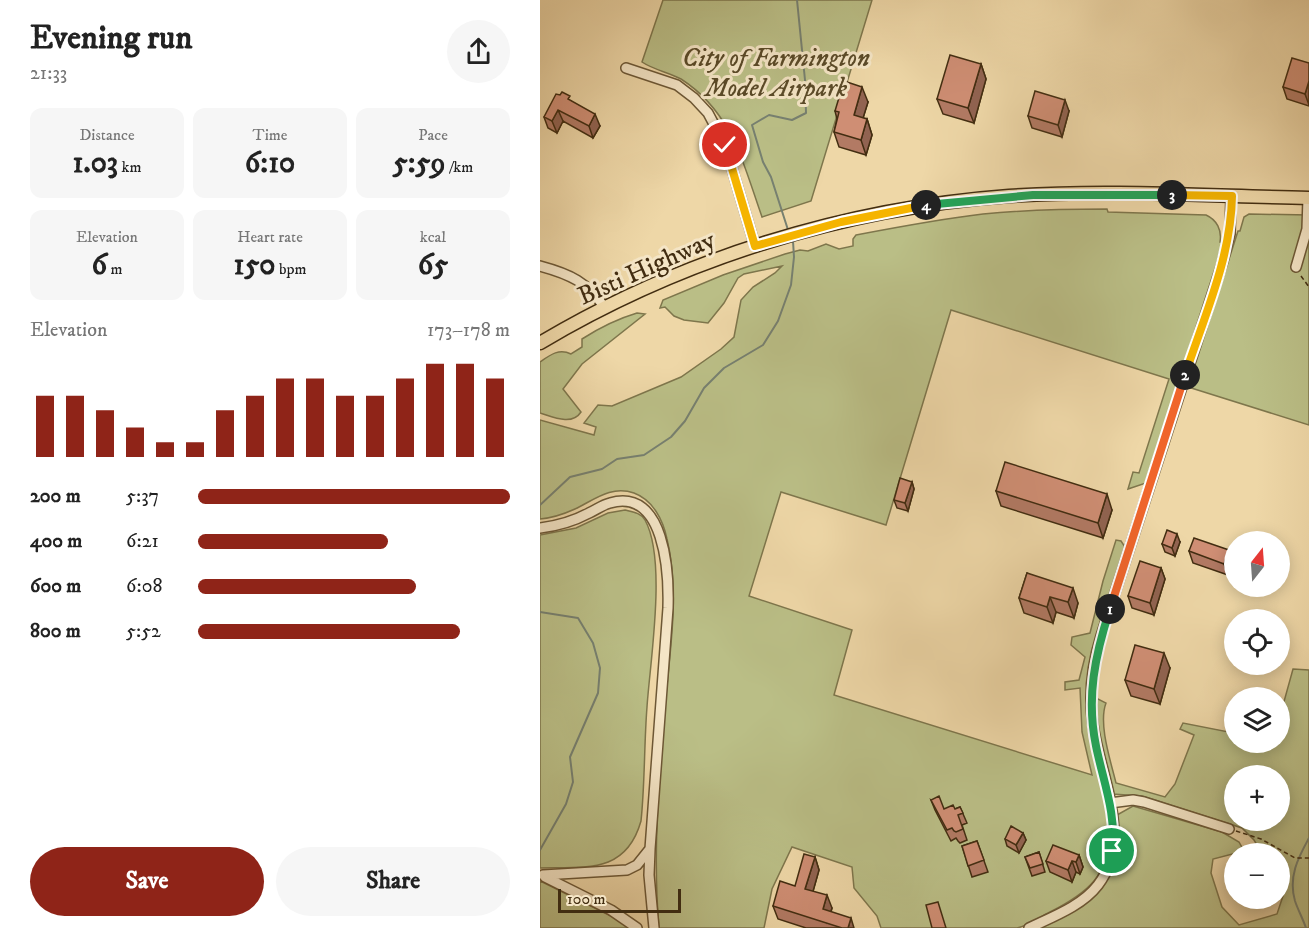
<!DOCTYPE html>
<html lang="en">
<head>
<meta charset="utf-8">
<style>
	:root { --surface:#fff; --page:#f6f6f6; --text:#222; --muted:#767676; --accent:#8f2418 }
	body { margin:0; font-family:"IM FELL DW Pica",serif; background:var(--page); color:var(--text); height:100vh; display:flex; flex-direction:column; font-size:22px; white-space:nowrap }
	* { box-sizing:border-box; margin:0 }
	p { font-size:20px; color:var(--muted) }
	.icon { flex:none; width:33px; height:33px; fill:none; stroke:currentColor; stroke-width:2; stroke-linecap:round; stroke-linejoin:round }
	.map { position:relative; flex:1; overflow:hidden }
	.side { display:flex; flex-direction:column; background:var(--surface); width:540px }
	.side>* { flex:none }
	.needle { width:39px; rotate:17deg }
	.controls { position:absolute; left:684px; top:531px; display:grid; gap:12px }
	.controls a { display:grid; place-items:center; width:66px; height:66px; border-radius:50%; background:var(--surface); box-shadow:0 3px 15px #0003; font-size:30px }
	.scale { position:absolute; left:18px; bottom:15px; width:123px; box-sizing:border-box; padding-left:6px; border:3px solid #422d11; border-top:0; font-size:16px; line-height:21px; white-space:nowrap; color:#422d11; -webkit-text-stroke:4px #f4e5c6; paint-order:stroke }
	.pin { position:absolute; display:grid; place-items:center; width:51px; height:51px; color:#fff; margin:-26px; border:3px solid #fff; border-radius:50%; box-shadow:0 2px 6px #0007 }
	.km { position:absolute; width:30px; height:30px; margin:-15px; border-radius:50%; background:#222; color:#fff; font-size:16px; line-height:30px; text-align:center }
	.round { display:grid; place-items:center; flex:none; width:63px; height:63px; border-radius:32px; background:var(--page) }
	.summary { display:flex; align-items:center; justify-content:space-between; height:102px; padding:0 30px }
	h1 { font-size:33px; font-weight:700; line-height:45px }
	.metrics { display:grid; grid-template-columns:repeat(3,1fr); gap:9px; height:102px; padding:6px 30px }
	.metrics div { display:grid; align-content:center; border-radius:12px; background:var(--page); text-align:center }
	.metrics b { font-size:30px; font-weight:700 }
	.metrics small { font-size:16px; font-weight:400 }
	.metrics p { font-size:16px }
	.chart { height:168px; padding:12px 30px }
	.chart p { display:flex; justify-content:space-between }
	.chart svg { width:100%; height:108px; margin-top:6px; stroke:var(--accent); stroke-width:6 }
	.button { display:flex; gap:12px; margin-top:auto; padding:12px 30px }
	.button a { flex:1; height:69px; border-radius:36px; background:var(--accent); color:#fff; font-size:24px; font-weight:700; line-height:69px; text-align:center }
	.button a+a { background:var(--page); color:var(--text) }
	ul { padding:0 30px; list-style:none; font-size:20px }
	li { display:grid; grid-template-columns:96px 72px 1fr; align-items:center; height:45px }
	li i { height:15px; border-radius:8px; background:var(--accent) }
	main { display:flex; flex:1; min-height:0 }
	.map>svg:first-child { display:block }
</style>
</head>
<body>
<main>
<section class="side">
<div class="summary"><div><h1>Evening run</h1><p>21:33</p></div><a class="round"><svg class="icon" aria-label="share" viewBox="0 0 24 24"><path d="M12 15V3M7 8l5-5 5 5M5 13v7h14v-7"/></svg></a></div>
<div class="metrics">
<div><p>Distance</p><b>1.03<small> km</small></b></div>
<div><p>Time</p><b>6:10</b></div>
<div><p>Pace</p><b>5:59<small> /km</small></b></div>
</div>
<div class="metrics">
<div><p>Elevation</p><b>6<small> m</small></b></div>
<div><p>Heart rate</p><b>150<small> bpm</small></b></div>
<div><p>kcal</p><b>65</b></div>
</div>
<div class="chart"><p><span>Elevation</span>173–178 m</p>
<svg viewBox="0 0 160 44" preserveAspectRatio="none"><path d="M5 44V19M15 44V19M25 44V25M35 44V32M45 44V38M55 44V38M65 44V25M75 44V19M85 44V12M95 44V12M105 44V19M115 44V19M125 44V12M135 44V6M145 44V6M155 44V12"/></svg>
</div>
<ul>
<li><b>200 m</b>5:37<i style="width:100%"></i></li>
<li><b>400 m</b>6:21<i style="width:61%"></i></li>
<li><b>600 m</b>6:08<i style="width:70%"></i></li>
<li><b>800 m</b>5:52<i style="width:84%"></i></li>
</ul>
<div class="button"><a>Save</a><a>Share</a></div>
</section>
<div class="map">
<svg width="769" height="928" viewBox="0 0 769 928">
	<rect width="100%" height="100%" fill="#eed7a7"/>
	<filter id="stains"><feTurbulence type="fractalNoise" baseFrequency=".00333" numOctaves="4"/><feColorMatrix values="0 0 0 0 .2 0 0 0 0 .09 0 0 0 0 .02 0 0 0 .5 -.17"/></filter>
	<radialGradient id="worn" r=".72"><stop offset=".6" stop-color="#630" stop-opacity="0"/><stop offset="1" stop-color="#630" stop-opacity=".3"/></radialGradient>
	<!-- green -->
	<path fill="#babe86" stroke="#7e764c" stroke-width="1.5" fill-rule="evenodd" d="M123 0H332L271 201 222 217C203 163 192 112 141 79 128 72 114 70 102 62Z
		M567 209 568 212 666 215C677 220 682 230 680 242H682L678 263 606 483 588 489 593 472 599 473 629 379 411 310 346 525 241 492 209 596 312 630 294 695 552 775 542 732 540 688 525 690V682L539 680 545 657 531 645 532 637 550 633 563 581 576 540 581 541 585 547C570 595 548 645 547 696 546 742 568 785 569 830 570 876 547 893 510 912 500 917 488 926 477 928 465 928 449 928 436 928 404 928 373 928 341 928L337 916 314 888 312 867 252 847 232 889 224 928H119C113 859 118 789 124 719 128 661 141 597 127 539 123 520 113 500 94 493 71 485 54 500 35 509 24 514 12 518 0 519V420L54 435 56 427 44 423 58 405 72 406 141 377 181 349 194 337 201 300 213 287 235 273 242 266 204 274 198 278 184 303 168 323 144 320 134 316 125 307 120 308 123 300 183 275 245 254 260 250 268 251 286 244 299 249 313 246V239L316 235C358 227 400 219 443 214 484 210 526 209 567 209Z
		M709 214 769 215V425L648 387 698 231H700L704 217Z
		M97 313 105 314 42 364 23 389 41 412C32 426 13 417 0 413V362C10 355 19 348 31 354L42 347V339C59 328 77 319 97 313Z
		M85 510C93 512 101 513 105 520 127 560 110 661 107 707 104 745 105 783 101 821 86 874 46 867 0 868V535L36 528 68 513Z
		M753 669 769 670V928H500C562 895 578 890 577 815L593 806 682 832 699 842 704 851 673 859 671 873 682 907 699 925 737 914 744 893 740 885V854L722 853 714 840 702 828 602 796 572 794 558 729 556 698 566 703C558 724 571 762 576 783L625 797 635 784 654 735 640 729 643 723 694 733V742H740V716ZM694 776H740V820H694Z
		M0 881 83 922 89 928H0Z"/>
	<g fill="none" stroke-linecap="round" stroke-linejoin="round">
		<!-- stream -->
		<path stroke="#778070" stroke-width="2" d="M249 233 231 177 223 162 212 125 229 115 252 120 266 113 265 80 257 0
			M0 505 30 477 62 469 77 459 104 455 131 437 145 421 164 388 184 368 223 345 238 321 251 285 254 257 253 241
			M0 612 38 618 53 643 60 668 58 693 30 757 33 782 26 804 0 850
			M766 928C763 919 758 910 755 901 748 877 758 858 769 838"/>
		<!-- minor casing -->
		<g stroke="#6d5836" stroke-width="12">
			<path id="minor" d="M86 68 137 85 154 98 168 113 185 145 215 246
				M0 266C30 274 47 282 65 308
				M756 267 767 229 768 198
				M0 528C17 526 34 521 49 513 56 510 62 505 70 503 125 487 129 573 128 608L110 849 109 875 114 928
				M570 803 593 800 604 802 689 829
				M3 875 87 870 97 865 109 850
				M5 877 71 910 97 928
				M489 928C512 917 542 906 558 885 595 837 557 770 552 717 549 690 553 662 561 636L682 264 690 234 691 196"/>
		</g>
		<!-- major casing -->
		<g stroke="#422d11" stroke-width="15">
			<path id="major" d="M0 343C141 259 305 208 469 196 568 189 669 196 769 198"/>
		</g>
		<!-- path -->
		<path stroke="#422d11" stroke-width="1.5" stroke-dasharray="4.5 3" stroke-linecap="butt" d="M761 276 769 287
			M696 831 721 839 755 858H769"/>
		<!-- minor -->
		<use href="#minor" stroke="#f4e5c6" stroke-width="9"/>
		<!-- major -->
		<use href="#major" stroke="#eed7a7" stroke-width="12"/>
	</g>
	<!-- wall -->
	<path fill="#b27a64" stroke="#422d11" stroke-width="1.5" d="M769 63V106L747 99 743 87Z
		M441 64 446 79 434 123 403 114 397 99Z
		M31 101 60 126 53 138 23 121 17 133 8 128 4 117Z
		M328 102 323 118 327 119 332 135 326 155 299 147 294 132 297 119 295 111Z
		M529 111 522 137 492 128 488 116Z
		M372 482 374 489 368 511 357 508 354 500Z
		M456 491 572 510 563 538 461 506Z
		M640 542 635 556 625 552 622 544Z
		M689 550 693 562 688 575 653 563 649 551Z
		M621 568 625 579 614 615 592 608 588 596Z
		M487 573 538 603 534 618 516 612 513 623 484 613 479 598Z
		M630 668 620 704 591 696 585 680Z
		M391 800 404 809H415L420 807 427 823 422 825 427 840 420 843 418 841 416 838 411 841 395 810Z
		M483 833 486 840 479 853 467 846 465 839Z
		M437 841 448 872 432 877 422 846Z
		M499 852 505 872 492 876 485 857Z
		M539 855 543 867 540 874 536 872 532 882 510 872 506 861Z
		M275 857 279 870 273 891 292 908 291 912 308 928H266L238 919 233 906 255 886Z"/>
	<!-- shaded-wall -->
	<path fill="#916351" stroke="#422d11" stroke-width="1.5" d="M441 64 446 79 434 123 428 108Z
		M769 81V105L765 94Z
		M322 87 328 102 319 131 314 115Z
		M525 100 529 111 522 137 518 125Z
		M18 110 23 121 17 133 12 121Z
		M55 114 60 126 53 138 49 126Z
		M327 119 332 135 326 155 321 140Z
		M372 482 374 489 368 511 365 503Z
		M567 494 572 510 563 538 558 523Z
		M637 534 640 542 635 556 632 548Z
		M689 550 693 562 688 575 684 564Z
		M621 568 625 579 614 615 610 603Z
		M533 588 538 603 534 618 528 602Z
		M510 597 516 612 513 623 507 607Z
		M624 653 630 668 620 704 614 689Z
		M483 833 486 840 479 853 476 845Z
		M539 855 543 867 540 874 536 862Z
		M275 857 279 870 270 902 265 889Z
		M532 861 536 872 532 882 528 870Z
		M287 895 292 908 287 922 283 909Z
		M311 918 314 928H308Z"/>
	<!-- building -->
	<path fill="#cf8e74" stroke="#422d11" stroke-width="1.5" d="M410 55 441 64 428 108 397 99Z
		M752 58 769 63V81L765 94 743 87Z
		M304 81 322 87 314 115 327 119 321 140 294 132 299 112 295 111Z
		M495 91 525 100 518 125 488 116Z
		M22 92 30 96 28 99 55 114 49 126 18 110 12 121 4 117 16 94 20 95Z
		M465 462 567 494 558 523 456 491Z
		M360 478 372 482 365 503 354 500Z
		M627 530 637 534 632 548 622 544Z
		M654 538 689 550 684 564 649 551Z
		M600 561 621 568 610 603 588 596Z
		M487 573 533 588 528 602 510 597 507 607 479 598Z
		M595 645 624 653 614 689 585 680Z
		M399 796 404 809 413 805 415 809 420 807 423 813 418 815 423 829 416 832 414 831 412 828 407 830 391 800Z
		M471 826 483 833 476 845 465 839Z
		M437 841 444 860 428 866 422 846Z
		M513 845 539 855 536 862 532 861 528 870 506 861Z
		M499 852 503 864 490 868 485 857Z
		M264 854 275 857 265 889 287 895 283 909 311 918 308 928H302L233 906 240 881 255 886Z
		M398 902 406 928H392L386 905Z"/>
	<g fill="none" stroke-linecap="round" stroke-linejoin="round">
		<!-- split-1 casing -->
		<g stroke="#fff" stroke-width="12">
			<path id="split-1" d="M570 609C555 655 546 698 556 746 563 781 577 815 572 851"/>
		</g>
		<!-- split-2 casing -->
		<g stroke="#fff" stroke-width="12">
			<path id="split-2" d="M570 609 645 375"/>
		</g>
		<!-- split-3 casing -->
		<g stroke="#fff" stroke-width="12">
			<path id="split-3" d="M632 195 692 196C691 258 664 317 645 375"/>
		</g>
		<!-- split-4 casing -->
		<g stroke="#fff" stroke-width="12">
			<path id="split-4" d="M386 205 493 195H632"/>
		</g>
		<!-- split-5 casing -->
		<g stroke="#fff" stroke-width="12">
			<path id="split-5" d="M185 145 215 246 301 222 386 205"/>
		</g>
		<!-- split-1 -->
		<use href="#split-1" stroke="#22a559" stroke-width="8"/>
		<!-- split-2 -->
		<use href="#split-2" stroke="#f0652b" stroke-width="8"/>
		<!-- split-3 -->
		<use href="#split-3" stroke="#f5b400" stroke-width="8"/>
		<!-- split-4 -->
		<use href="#split-4" stroke="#22a559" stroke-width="8"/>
		<!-- split-5 -->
		<use href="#split-5" stroke="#f5b400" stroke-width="8"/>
	</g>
	<g text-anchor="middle" stroke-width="6" stroke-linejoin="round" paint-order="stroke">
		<!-- park labels -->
		<g font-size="26" font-style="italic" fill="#5a4a28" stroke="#f4e5c6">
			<text x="236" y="66">City of Farmington<tspan x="236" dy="30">Model Airpark</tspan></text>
		</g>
		<!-- street labels -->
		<g font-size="26" fill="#422d11" stroke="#f4e5c6">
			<text transform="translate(106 267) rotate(-24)" y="9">Bisti Highway</text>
		</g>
	</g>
	<rect width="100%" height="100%" filter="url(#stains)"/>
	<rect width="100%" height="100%" fill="url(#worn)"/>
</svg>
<div class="controls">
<a><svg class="needle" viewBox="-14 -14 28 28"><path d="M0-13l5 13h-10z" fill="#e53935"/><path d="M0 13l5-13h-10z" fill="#767676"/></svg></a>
<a><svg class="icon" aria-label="locate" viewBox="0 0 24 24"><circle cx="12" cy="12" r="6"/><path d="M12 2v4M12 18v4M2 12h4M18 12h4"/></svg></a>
<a><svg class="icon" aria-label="layers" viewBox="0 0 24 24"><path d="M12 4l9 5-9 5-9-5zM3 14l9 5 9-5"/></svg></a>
<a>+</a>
<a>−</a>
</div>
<div class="scale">100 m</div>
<div class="pin" style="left:572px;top:851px;background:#1e9e55"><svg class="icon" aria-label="arrive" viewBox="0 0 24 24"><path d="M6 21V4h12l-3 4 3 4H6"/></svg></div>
<div class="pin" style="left:185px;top:145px;background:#d93025"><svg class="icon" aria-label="check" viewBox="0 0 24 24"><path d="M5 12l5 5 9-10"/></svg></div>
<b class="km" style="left:570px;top:609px">1</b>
<b class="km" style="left:645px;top:375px">2</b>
<b class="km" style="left:632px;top:195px">3</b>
<b class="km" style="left:386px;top:205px">4</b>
</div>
</main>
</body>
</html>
